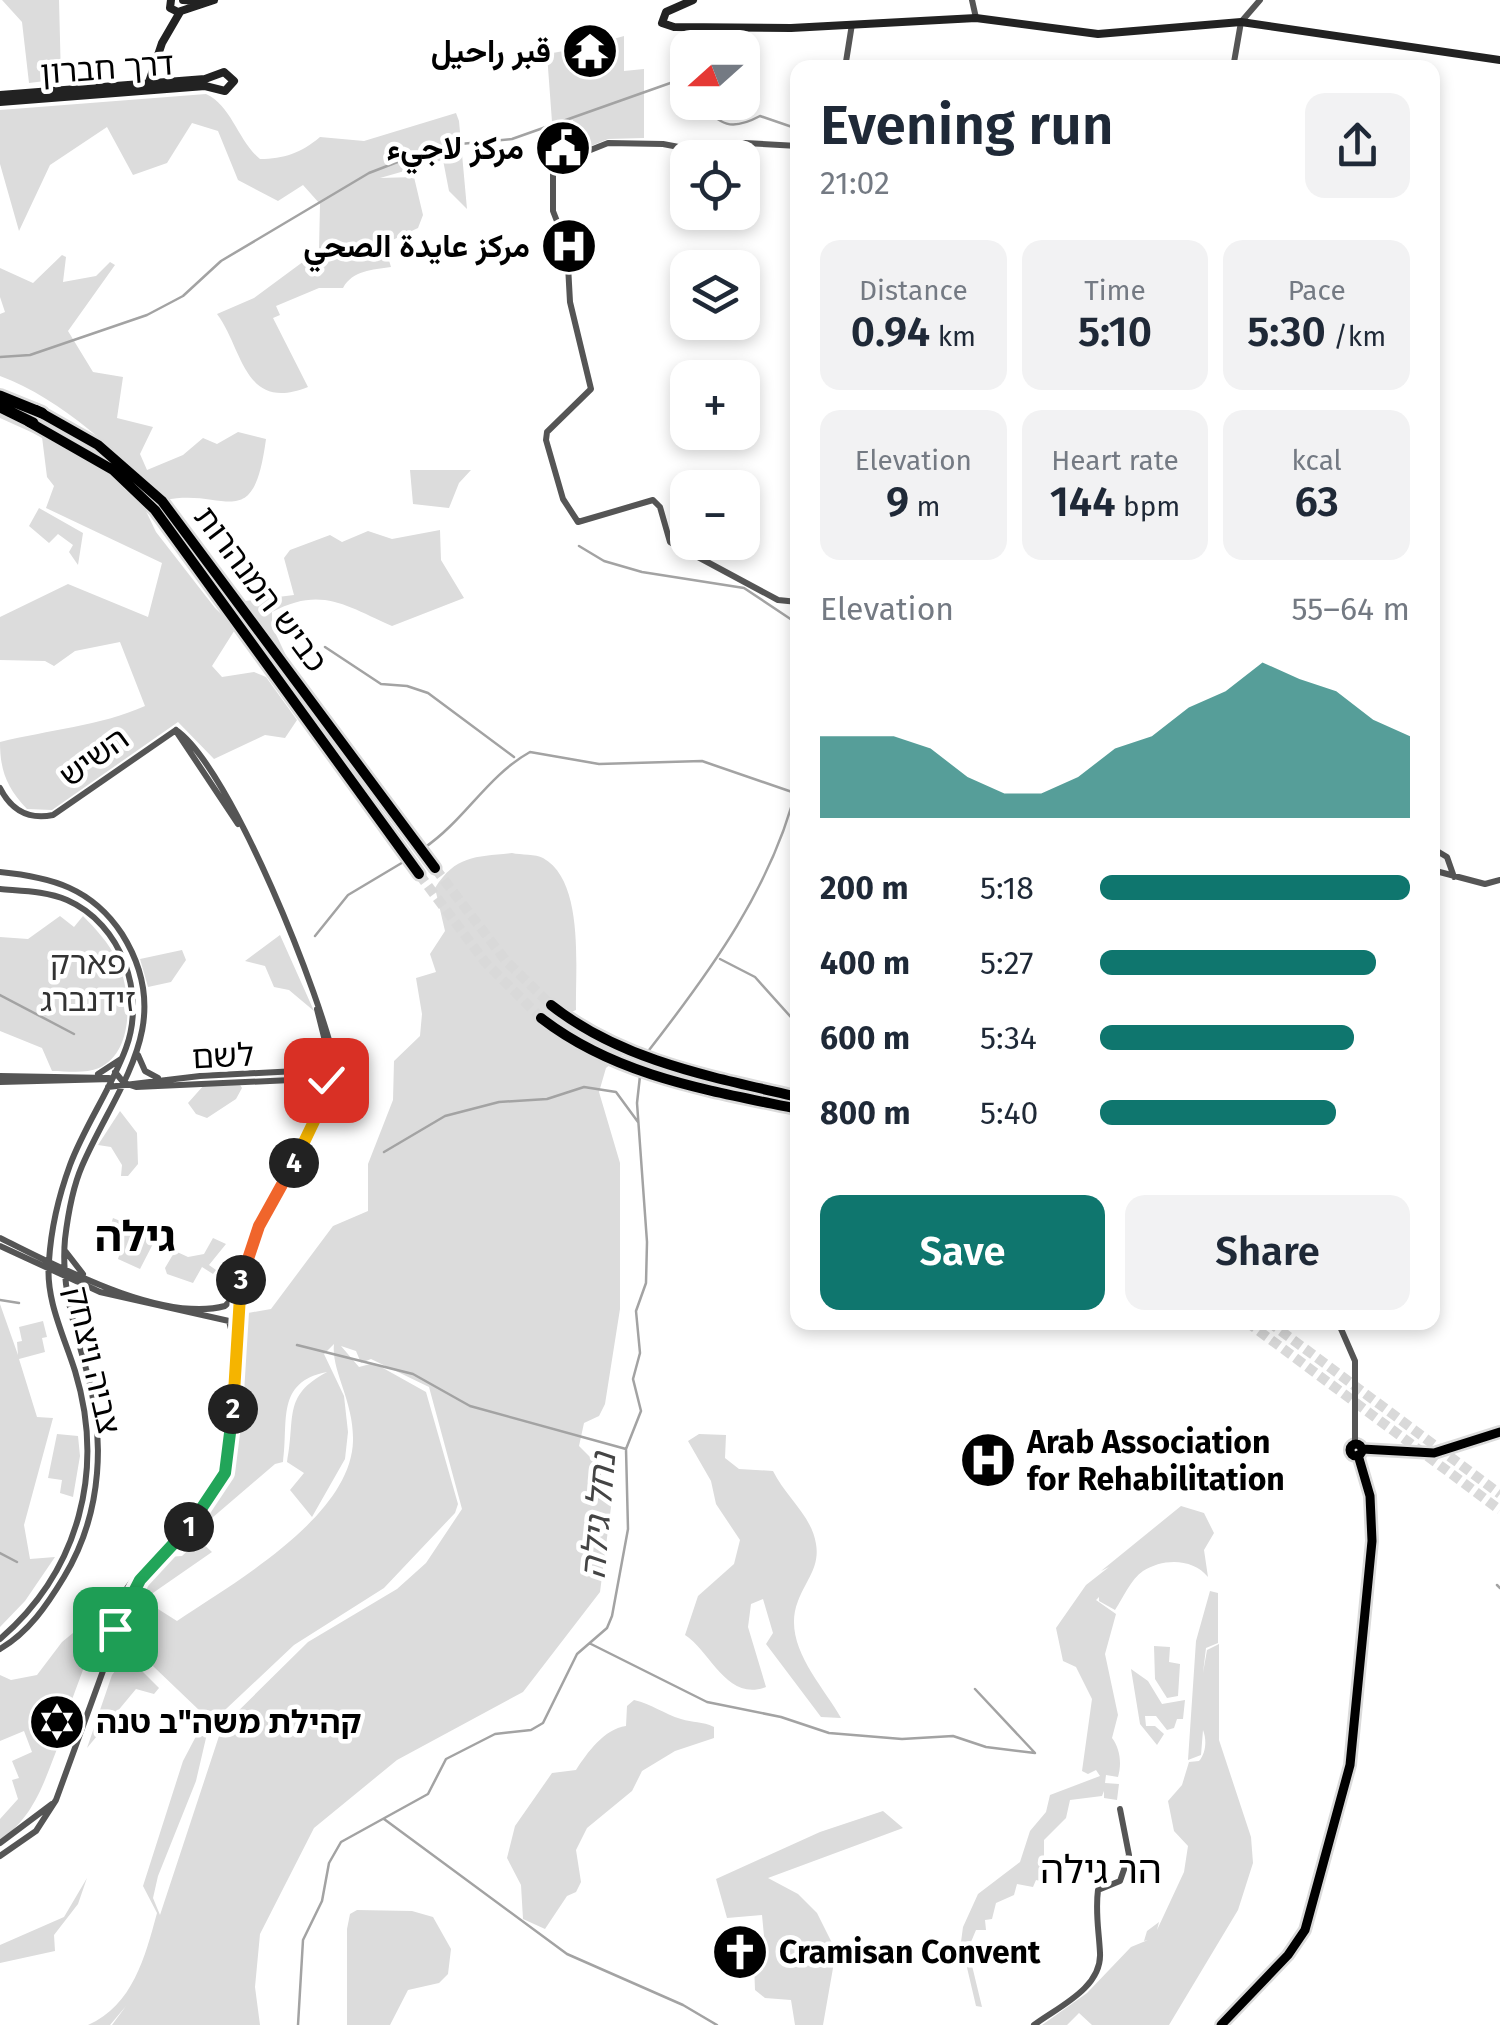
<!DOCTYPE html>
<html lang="en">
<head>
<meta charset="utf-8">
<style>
	:root { --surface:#fff; --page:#f2f2f3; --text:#1f2937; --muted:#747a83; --accent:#0f766e }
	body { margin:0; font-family:"Fira Sans",Vazirmatn,"Noto Sans Hebrew",sans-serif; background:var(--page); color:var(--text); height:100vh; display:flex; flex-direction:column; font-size:38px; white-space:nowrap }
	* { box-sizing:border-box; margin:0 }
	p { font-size:32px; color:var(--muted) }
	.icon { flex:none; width:55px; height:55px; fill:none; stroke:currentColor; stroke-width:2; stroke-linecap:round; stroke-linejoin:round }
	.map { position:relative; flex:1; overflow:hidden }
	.sheet { position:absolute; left:790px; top:60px; width:650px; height:1270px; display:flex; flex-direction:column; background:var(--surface); border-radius:20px; box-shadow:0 5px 15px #0003 }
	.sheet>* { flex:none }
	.needle { width:65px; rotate:249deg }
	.tools { position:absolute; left:670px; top:30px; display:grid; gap:20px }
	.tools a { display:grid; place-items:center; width:90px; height:90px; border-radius:20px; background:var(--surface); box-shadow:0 5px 15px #0003; font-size:50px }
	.pin { position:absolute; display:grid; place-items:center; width:85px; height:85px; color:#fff; margin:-42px; border-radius:20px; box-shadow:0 5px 15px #0006 }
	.km { position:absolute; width:50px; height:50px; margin:-25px; border-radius:50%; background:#222; color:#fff; font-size:28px; line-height:50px; text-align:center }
	.round { display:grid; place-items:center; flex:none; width:105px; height:105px; border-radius:20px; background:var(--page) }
	.headline { display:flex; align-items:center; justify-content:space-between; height:170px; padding:0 30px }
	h1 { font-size:55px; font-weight:600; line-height:75px }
	.metrics { display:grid; grid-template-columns:repeat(3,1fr); gap:15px; height:170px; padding:10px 30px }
	.metrics div { display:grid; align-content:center; border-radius:20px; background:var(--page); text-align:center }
	.metrics b { font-size:42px; font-weight:600 }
	.metrics small { font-size:28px; font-weight:400 }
	.metrics p { font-size:28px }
	.chart { height:280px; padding:20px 30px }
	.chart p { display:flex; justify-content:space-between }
	.chart svg { width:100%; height:180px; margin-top:10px; fill:var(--accent); opacity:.7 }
	.button { display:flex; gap:20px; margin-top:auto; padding:20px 30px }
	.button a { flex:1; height:115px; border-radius:20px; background:var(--accent); color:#fff; font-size:40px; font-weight:600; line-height:115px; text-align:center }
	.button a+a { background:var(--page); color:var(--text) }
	ul { padding:0 30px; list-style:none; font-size:32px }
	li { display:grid; grid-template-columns:160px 120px 1fr; align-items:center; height:75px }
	li i { height:25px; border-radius:12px; background:var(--accent) }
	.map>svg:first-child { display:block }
</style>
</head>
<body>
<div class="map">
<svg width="1500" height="2025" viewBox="0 0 1500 2025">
	<rect width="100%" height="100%" fill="#fff"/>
	<!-- green -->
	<path fill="#dcdcdc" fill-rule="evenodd" d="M2 0H59L61 79 29 83 22 22Z
		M624 36V71L644 69V138L608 139 577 152 573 120 552 122 547 54 586 47 588 57H594L592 45Z
		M206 94C232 106 238 141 260 159 284 159 301 153 320 137L364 141 456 113 459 121 467 209 449 191 443 160 380 178 414 177 423 215 418 228 384 244 391 267C372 270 353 270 343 288H319L276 306 280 315 273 318 308 387C243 413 243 348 217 314L254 298 319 250 320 204 303 185 278 201 238 180 218 131 192 123 167 163 133 175 107 127 50 165 19 231 0 164V110Z
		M62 255 66 257 63 282 96 276 110 262 115 265 68 331 93 372 123 377 117 418 153 427 140 454 147 470 183 455 203 438 217 444 238 432 266 439C253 537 226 487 165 500 118 453 64 400 0 376V314L5 312 0 297V268L33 283Z
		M0 409 119 482 144 507 156 532 215 608 236 628 212 666 222 677 254 672 266 677 297 720 285 738 265 735 214 759 178 722 52 810 27 809C7 788 0 771 0 742 48 730 100 726 145 706L120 642 75 651 54 666 45 661 0 660V617L68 584 148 617 162 563 46 508 54 486 47 477 42 437 0 418Z
		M410 470H471L459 483 449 508 413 504Z
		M39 508 83 533 78 565 69 552 73 545 58 534 49 543 29 526Z
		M440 530 441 560 464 598 392 626C345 605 321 586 272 612V626L290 664 245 601 294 595 284 558 290 550 330 535 342 542 368 531 392 539Z
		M512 853C521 855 536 854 543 858 585 881 575 970 576 1010L569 1013 551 1000 545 1009 570 1027 626 1052 606 1068 599 1092 620 1163V1309L605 1404 599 1416 584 1423 579 1446 598 1465 611 1507 600 1592 523 1692 397 1760 314 1828 260 1934 255 1987 260 2025H112L126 2006 110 2025H88C133 2005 145 1957 157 1913L143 1886 183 1761 204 1721 200 1711 132 1646 158 1609 177 1621C233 1583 351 1517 353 1441 354 1401 331 1371 334 1344L324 1354 344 1396 348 1432 345 1459 312 1517 290 1490 304 1473 287 1462C296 1417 282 1396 327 1372 275 1382 289 1422 283 1462L275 1464 198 1530 233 1474 248 1313 271 1309 333 1226 368 1211V1164L393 1100 394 1061 420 1036 422 1014 416 978 436 972 430 954 445 931 435 888C456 855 475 857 512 853ZM341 1346 356 1351 361 1363 371 1359 429 1387 462 1509 426 1563 397 1589 308 1642 222 1727 160 1915 153 1898 158 1876 196 1781 209 1725 294 1645 384 1588 455 1513 458 1504 426 1392 374 1363 359 1367Z
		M60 916 74 927 83 916C96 929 108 942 117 960 131 990 136 1051 99 1068 85 1074 67 1071 52 1071L42 1048 0 1031V937L28 939Z
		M280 935 314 1011 289 990 274 987 265 966 245 961Z
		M182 950 186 960 171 982 148 987 140 959Z
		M239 1083 242 1088 236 1099 207 1118 196 1114 188 1103 204 1085Z
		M120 1111 137 1133 138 1164 128 1176H121L122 1165 111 1147 98 1145Z
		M113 1218 157 1236 140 1269 118 1259 123 1243 109 1230Z
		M213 1238 226 1244 209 1265 216 1270 213 1274 202 1267 193 1283 167 1274 165 1268 175 1251 188 1257 204 1254Z
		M0 1304 18 1355 17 1342 22 1341 19 1327 43 1321 47 1337 42 1338 45 1352 19 1359 37 1417 53 1418 24 1525 30 1559 55 1557 25 1601 0 1627Z
		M57 1434 78 1436 80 1456 73 1497 60 1493 62 1480 48 1478Z
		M699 1434 726 1435 725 1458 739 1469 773 1471C785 1496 812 1516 816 1544 820 1567 806 1580 798 1601 781 1644 822 1684 841 1718L821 1717 766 1644 773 1633 763 1599 751 1604 748 1627 766 1687C727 1702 711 1652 685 1635L698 1596 734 1564 740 1540 716 1504 711 1481 688 1441Z
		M1181 1506 1204 1513 1214 1533 1204 1550 1208 1577C1193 1558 1163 1558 1143 1571 1131 1579 1123 1598 1115 1610L1099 1601V1597L1096 1600 1116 1614 1105 1654 1118 1715 1112 1738C1120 1748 1122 1764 1118 1777L1106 1775 1105 1783 1119 1784 1117 1800 1104 1798V1791L1102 1796 1070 1800 1066 1818 1044 1840V1882L1036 1880 1033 1887 1017 1884 1014 1895 996 1903 992 1919 985 1920 986 1930H976L968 1949 982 2007 976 2006 961 1942 963 1927 978 1894 1020 1862 1030 1831 1046 1812 1050 1795 1100 1776 1096 1770 1088 1774 1082 1771 1092 1699 1076 1667 1063 1661 1056 1628 1086 1585 1109 1567 1101 1571Z
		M199 1540 212 1552 150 1595 131 1625 123 1629 121 1621 136 1592 167 1557 182 1556Z
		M1210 1591 1218 1593V1643L1206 1648 1203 1673 1207 1650 1219 1644V1740L1251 1837 1253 1863 1238 1910 1169 2025H1092L1079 2013 1067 2025H1042L1087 1993 1131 1947 1148 1940 1144 1941 1147 1931 1159 1922 1157 1930 1184 1872 1188 1846 1174 1831 1168 1801 1182 1785 1189 1762 1199 1761C1206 1753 1207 1740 1203 1730L1201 1755 1188 1760 1196 1641Z
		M107 1605 67 1713 51 1708 43 1732 61 1739C45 1778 36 1816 0 1840V1819L18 1799 12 1780 19 1778 12 1761 32 1752 24 1731 0 1741V1675L11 1680 37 1675 62 1642Z
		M1154 1646 1170 1647 1169 1662 1180 1664 1178 1696 1167 1698 1155 1679Z
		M127 1656 159 1688 154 1694 136 1689 87 1748 112 1675Z
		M1131 1669 1148 1681 1162 1704 1185 1700 1183 1719H1177L1174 1728 1167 1730 1156 1716H1145L1146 1726H1155L1164 1734 1157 1745 1140 1724Z
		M634 1700C652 1704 664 1714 681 1719 693 1723 702 1721 714 1727V1738L675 1751 642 1771 632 1791 587 1828 576 1850 581 1882 576 1892 567 1896 545 1929 523 1919 521 1885 507 1858 515 1826 552 1773 576 1770C587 1753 604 1729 626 1726L627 1706Z
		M883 1811 903 1828 768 1878 798 1894 817 1913 836 1951 823 2025H795L791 2000 765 1998 755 1990 753 1936H764L762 1915 727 1918 716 1879 820 1832Z
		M87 1878 78 1904 54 1935 55 1951 0 1963V1945L64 1917Z
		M357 1910 412 1911 433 1917 451 1949 448 1974 439 1983 408 1990 390 2025H347V1929L350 1914Z"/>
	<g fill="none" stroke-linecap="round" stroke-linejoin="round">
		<!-- stream -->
		<path stroke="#a3a3a3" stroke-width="2.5" d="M698 102C722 125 730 132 760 116L798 129
			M0 357 30 355 147 315 183 296 221 261 369 173 439 146 512 139 676 81 688 92
			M579 546 604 561 642 572 744 588 798 624
			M325 647 381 684 407 686 428 693 514 757
			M424 848C465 820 487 776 530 752L599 764 702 761 795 793
			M315 936 348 895 405 861
			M720 959 755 977 798 1025
			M0 995 74 1034
			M646 1054C710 972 774 885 798 782
			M384 1152 445 1116 499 1102 547 1099 584 1087 616 1092 638 1122
			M0 1300 19 1303
			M297 1345 413 1374 470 1406 626 1449
			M0 1553 17 1562
			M1497 1585 1500 1588
			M591 1644 707 1702 781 1717 829 1733 902 1739 953 1736 986 1747 1035 1753 975 1689
			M384 1819 567 1954 683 2005 717 2025
			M298 2025 303 1940 322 1901 329 1863 341 1842 428 1794 446 1759 495 1734 531 1730 543 1723 577 1654 607 1628 612 1616 628 1529 626 1449 641 1411 633 1379 640 1353 636 1311 646 1283 647 1242 637 1103 640 1076"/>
		<!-- trunk-tunnel -->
		<path stroke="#d9d9d9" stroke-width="10" stroke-dasharray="10 5" stroke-linecap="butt" d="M435 868 506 961 551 1005
			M419 874 485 962 541 1018
			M1247 1322 1500 1510
			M1269 1322 1500 1494"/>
		<!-- primary casing -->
		<g stroke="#dbdbdb" stroke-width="14">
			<path id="primary" d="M1350 1450a6 6 0 1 1 12 0a6 6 0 1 1-12 0Z
				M1362 1449 1434 1453 1500 1432
				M1221 2025 1288 1955 1305 1930 1350 1765 1372 1541 1370 1496 1358 1455"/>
		</g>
		<!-- trunk casing -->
		<g stroke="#dbdbdb" stroke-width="15">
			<path id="trunk" d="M36 410 98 445 162 501 435 868
				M29 422 113 470 155 510 419 874
				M551 1005C622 1061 712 1077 798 1097
				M541 1018C616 1076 707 1090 798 1109"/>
		</g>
		<!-- motorway casing -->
		<g stroke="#dbdbdb" stroke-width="16">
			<path id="motorway" d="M0 396 42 413
				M0 407 33 423"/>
		</g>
		<!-- tertiary -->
		<path stroke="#555" stroke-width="6" d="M972 0 976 18
			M845 68 852 24
			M1233 68 1241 22 1260 0
			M798 146 745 143 721 155 663 144 608 143 568 159 553 160V211L567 247 570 302 591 389 547 432 546 440 563 499 578 522 653 500 660 507 670 542 778 600 798 602
			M176 731 238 824
			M0 788C11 810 28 820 53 815L176 730
			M1432 848 1447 857 1454 877
			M1432 870 1485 884 1500 880
			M0 872C51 877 92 888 122 934 178 1023 116 1087 82 1166 72 1189 68 1214 65 1239 61 1284 73 1322 85 1365 106 1435 103 1513 64 1577 47 1605 29 1632 0 1649
			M0 889C23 891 46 891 67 900 122 924 146 994 126 1048 111 1089 85 1125 70 1165 59 1195 51 1229 49 1261 45 1299 64 1336 75 1371 105 1469 80 1570 0 1639
			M138 1055 145 1071 158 1078
			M115 1072 124 1083 136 1087 334 1078
			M98 1074 121 1059
			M0 1076 109 1078
			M0 1082 112 1079
			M108 1087 200 1076 316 1070 328 1053 317 1009
			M312 1129 325 1094 324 1079
			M0 1238C57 1266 161 1323 225 1306 242 1292 257 1229 271 1203 287 1175 341 1097 336 1068 323 1000 231 768 176 730
			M0 1246 100 1292 229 1321
			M66 1252 83 1274
			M1338 1322 1355 1361V1444
			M107 1654C103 1576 185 1546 215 1483 235 1441 230 1382 233 1337L229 1321
			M0 1843 52 1804
			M0 1856 36 1831 56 1800 131 1594 200 1515 222 1482 230 1453 240 1288
			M1034 2025C1058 2007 1102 1988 1100 1953 1099 1931 1095 1913 1098 1890L1120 1881 1129 1855 1120 1809"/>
		<!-- secondary -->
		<path stroke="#222" stroke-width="8" d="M171 0 170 8 178 12 214 0
			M183 0 199 1
			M693 0 666 12 662 23 674 27 791 28 976 18 1098 34 1241 22 1500 60
			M148 85 162 43 180 12
			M0 95 205 79 224 72 234 81 225 91 205 86 0 102"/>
		<!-- primary -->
		<use href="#primary" stroke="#000" stroke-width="9"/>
		<!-- trunk -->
		<use href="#trunk" stroke="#000" stroke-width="10"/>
		<!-- motorway -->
		<use href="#motorway" stroke="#000" stroke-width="11"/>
	</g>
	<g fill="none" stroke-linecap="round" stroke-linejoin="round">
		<!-- split-1 casing -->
		<g stroke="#fff" stroke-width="20">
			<path id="split-1" d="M115 1629 140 1580 189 1527"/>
		</g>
		<!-- split-2 casing -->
		<g stroke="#fff" stroke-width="20">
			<path id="split-2" d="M189 1527 225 1473 233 1409"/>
		</g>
		<!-- split-3 casing -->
		<g stroke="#fff" stroke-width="20">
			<path id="split-3" d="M233 1409 241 1280"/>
		</g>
		<!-- split-4 casing -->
		<g stroke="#fff" stroke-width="20">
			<path id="split-4" d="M241 1280 259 1226 294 1163"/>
		</g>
		<!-- split-5 casing -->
		<g stroke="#fff" stroke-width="20">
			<path id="split-5" d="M294 1163 318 1113 326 1080"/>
		</g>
		<!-- split-1 -->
		<use href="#split-1" stroke="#22a559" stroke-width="12"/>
		<!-- split-2 -->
		<use href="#split-2" stroke="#22a559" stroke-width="12"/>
		<!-- split-3 -->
		<use href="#split-3" stroke="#f5b400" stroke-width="12"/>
		<!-- split-4 -->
		<use href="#split-4" stroke="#f0652b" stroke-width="12"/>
		<!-- split-5 -->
		<use href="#split-5" stroke="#f5b400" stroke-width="12"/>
	</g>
	<!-- icons -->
	<defs>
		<g id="temple-disc" transform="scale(2.875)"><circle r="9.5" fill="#000" stroke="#fff"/><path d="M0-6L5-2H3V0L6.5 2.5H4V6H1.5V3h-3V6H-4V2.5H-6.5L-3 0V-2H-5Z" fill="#fff"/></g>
		<g id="civic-disc" transform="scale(2.875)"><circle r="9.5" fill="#000" stroke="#fff"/><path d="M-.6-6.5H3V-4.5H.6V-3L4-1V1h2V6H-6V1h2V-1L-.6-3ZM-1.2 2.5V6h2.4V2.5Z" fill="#fff"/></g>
		<g id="hospital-disc" transform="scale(2.875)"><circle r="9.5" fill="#000" stroke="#fff"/><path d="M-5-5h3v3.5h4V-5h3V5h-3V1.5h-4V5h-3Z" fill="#fff"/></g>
		<g id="synagogue-disc" transform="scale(2.875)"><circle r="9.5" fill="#000" stroke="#fff"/><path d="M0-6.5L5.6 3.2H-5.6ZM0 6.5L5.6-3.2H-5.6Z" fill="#fff"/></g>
		<g id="church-disc" transform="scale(2.875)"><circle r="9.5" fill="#000" stroke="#fff"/><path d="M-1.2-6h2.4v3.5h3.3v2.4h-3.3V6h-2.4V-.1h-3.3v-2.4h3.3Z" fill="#fff"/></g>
	</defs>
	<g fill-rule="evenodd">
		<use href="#temple-disc" x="590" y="51"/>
		<use href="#civic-disc" x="563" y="148"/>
		<use href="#hospital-disc" x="569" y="246"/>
		<use href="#hospital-disc" x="988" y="1460"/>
		<use href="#synagogue-disc" x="57" y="1722"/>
		<use href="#church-disc" x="740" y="1952"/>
	</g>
	<g text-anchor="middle" stroke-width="9" stroke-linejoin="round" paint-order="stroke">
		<!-- poi labels -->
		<g font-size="32" font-weight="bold" fill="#000" stroke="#fff" text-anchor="end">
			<text x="551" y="62">قبر راحيل</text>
			<text x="524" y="159">مركز لاجيء</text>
			<text x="530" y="257">مركز عايدة الصحي</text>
			<text x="1027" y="1453" text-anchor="start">Arab Association<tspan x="1027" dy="37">for Rehabilitation</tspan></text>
			<text x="96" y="1733" text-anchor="start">קהילת משה"ב טנה</text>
			<text x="779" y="1963" text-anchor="start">Cramisan Convent</text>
		</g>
		<!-- street labels -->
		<g font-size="32" fill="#000" stroke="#fff">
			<text transform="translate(107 68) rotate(-4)" y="11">דרך חברון</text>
			<text transform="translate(261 589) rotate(53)" y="11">כביש המנהרות</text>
			<text transform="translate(94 757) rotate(-36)" y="11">השיש</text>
			<text transform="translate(223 1056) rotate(-3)" y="11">לשם</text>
			<text transform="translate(93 1360) rotate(77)" y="11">צביה ויצחק</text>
		</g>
		<!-- park labels -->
		<g font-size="32" fill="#333" stroke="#fff">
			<text x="88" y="974">פארק<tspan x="88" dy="37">זידנברג</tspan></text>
		</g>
		<!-- water labels -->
		<g font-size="35" font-style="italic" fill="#444" stroke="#fff">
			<text transform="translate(598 1516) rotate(-85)" y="12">נחל גילה</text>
		</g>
		<!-- quarter labels -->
		<g font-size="38" fill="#000" stroke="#fff">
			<text x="1101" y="1883">הר גילה</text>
		</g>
		<!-- district labels -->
		<g font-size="42" font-weight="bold" fill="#000" stroke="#fff">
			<text x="135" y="1251">גילה</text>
		</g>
	</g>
</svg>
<div class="tools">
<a><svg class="needle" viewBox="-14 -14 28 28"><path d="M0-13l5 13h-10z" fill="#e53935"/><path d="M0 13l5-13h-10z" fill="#747a83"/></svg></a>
<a><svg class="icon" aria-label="locate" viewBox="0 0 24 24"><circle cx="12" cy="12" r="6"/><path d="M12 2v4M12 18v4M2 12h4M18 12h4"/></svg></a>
<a><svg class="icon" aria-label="layers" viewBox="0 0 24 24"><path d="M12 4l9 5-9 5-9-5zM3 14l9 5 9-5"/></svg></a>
<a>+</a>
<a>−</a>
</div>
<div class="pin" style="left:115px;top:1629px;background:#1e9e55"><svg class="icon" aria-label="arrive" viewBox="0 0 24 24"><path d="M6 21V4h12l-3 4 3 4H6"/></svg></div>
<div class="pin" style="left:326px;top:1080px;background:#d93025"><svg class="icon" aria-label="check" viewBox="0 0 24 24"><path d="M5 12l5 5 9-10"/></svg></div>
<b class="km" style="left:189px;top:1527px">1</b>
<b class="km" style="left:233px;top:1409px">2</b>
<b class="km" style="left:241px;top:1280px">3</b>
<b class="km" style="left:294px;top:1163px">4</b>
<section class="sheet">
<div class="headline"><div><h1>Evening run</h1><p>21:02</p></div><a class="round"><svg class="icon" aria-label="share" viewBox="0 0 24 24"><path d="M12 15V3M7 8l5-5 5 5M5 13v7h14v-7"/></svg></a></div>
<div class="metrics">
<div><p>Distance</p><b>0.94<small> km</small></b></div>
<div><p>Time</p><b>5:10</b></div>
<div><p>Pace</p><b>5:30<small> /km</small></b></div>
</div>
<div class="metrics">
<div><p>Elevation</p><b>9<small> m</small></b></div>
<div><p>Heart rate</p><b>144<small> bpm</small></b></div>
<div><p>kcal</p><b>63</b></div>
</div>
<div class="chart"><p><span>Elevation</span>55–64 m</p>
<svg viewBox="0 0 160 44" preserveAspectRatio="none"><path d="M0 44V24L10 24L20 24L30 27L40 34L50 38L60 38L70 34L80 27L90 24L100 17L110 13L120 6L130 10L140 13L150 20L160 24V44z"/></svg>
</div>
<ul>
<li><b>200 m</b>5:18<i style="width:100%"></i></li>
<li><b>400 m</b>5:27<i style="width:89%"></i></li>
<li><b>600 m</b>5:34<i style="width:82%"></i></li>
<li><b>800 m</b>5:40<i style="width:76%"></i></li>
</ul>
<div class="button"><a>Save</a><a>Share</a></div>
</section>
</div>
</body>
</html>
